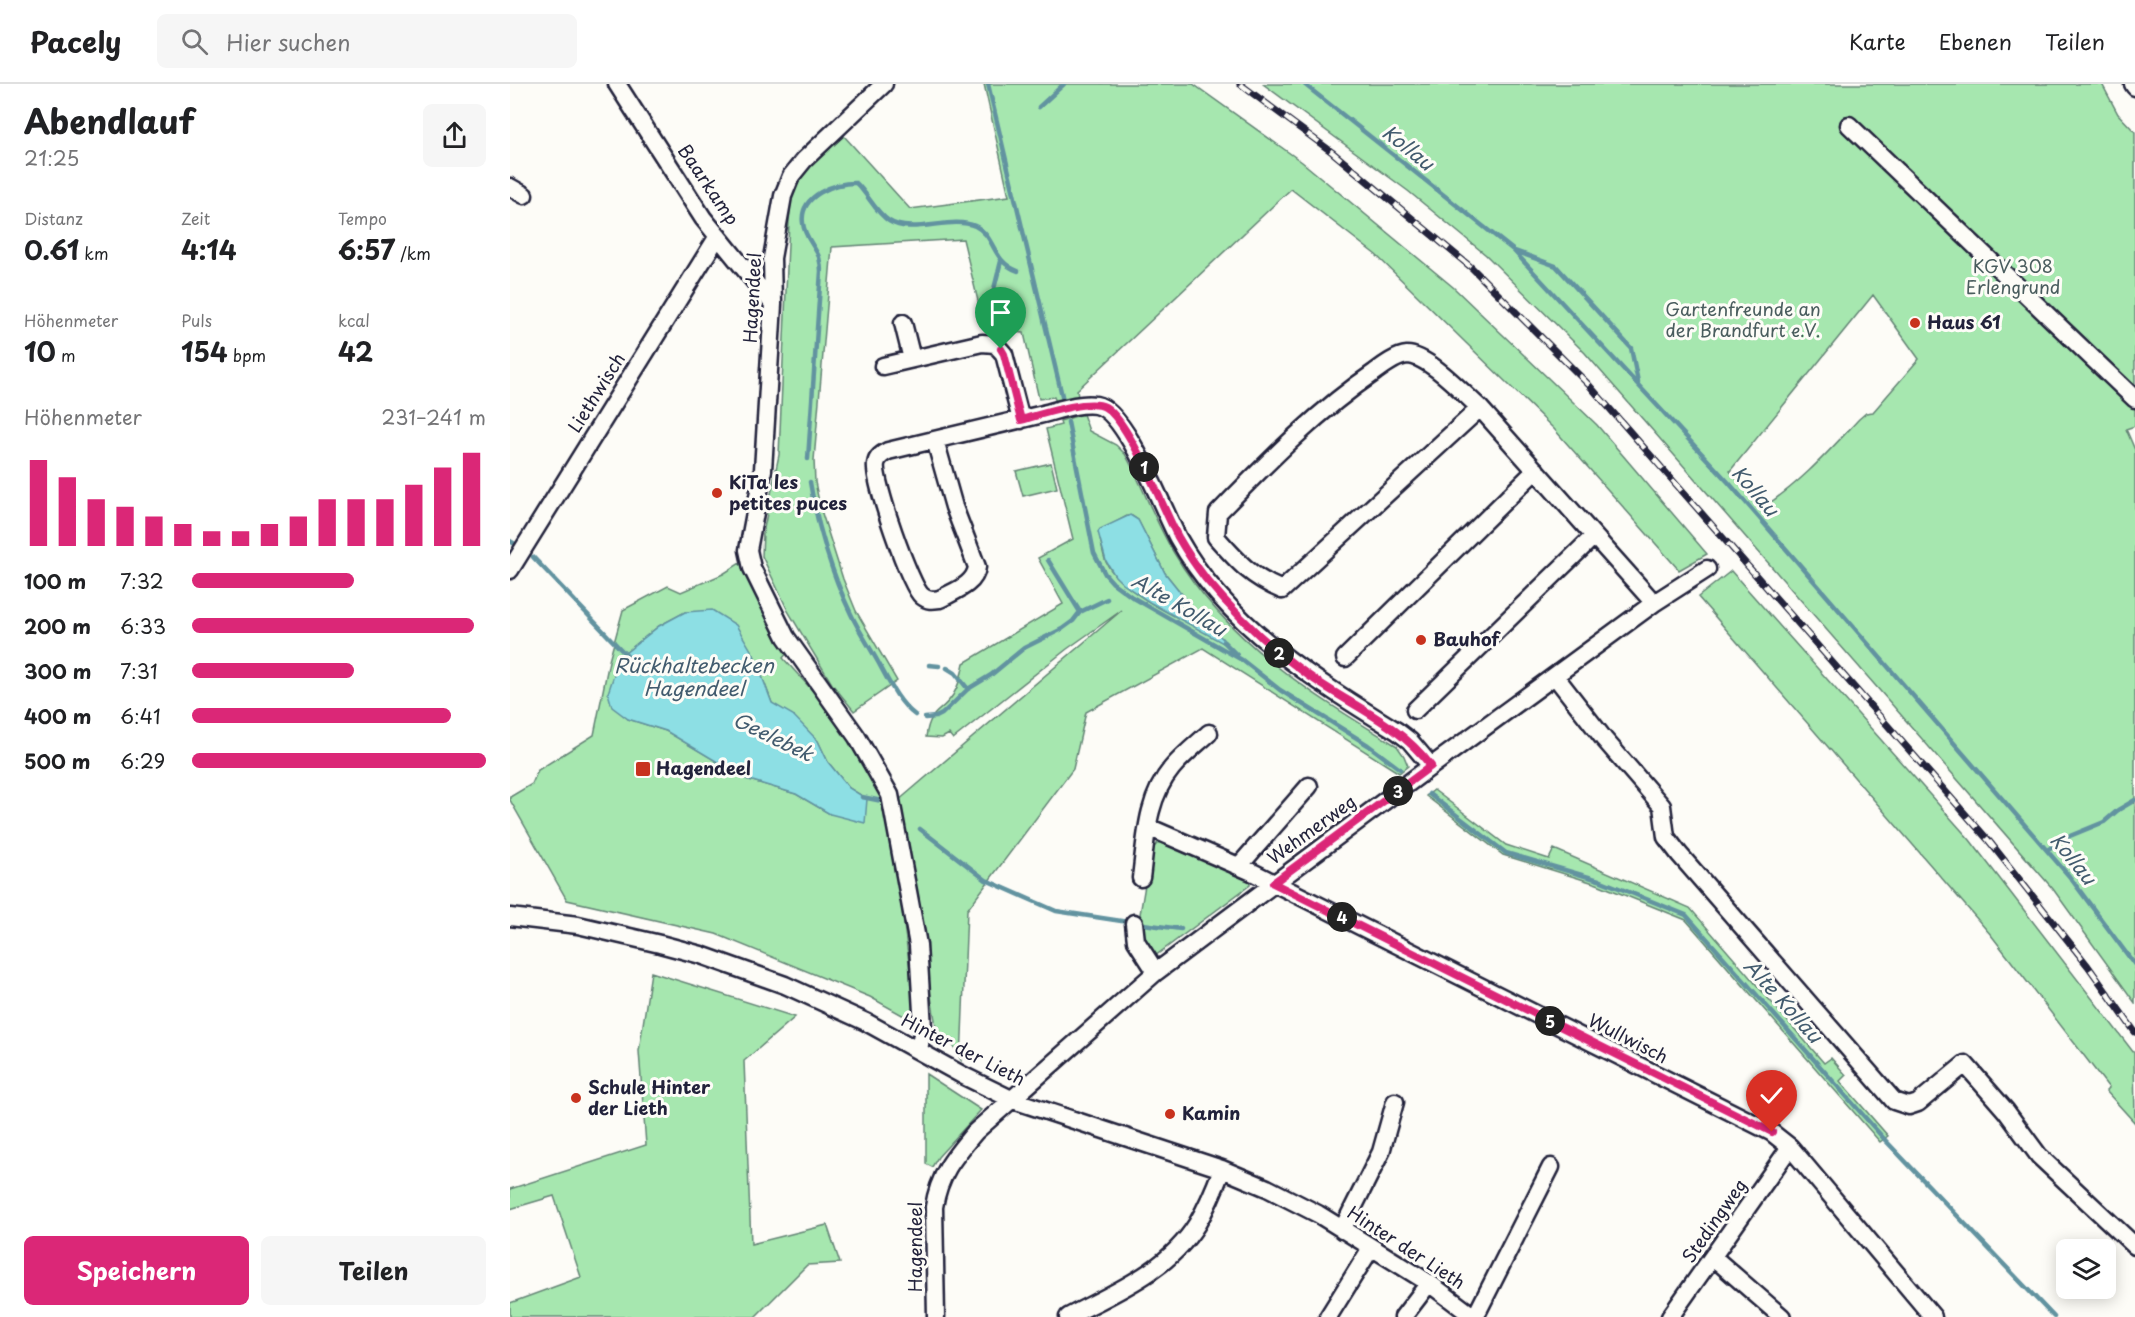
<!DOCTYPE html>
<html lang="de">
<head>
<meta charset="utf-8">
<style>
	:root { --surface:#fff; --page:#f6f6f6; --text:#202124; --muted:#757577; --line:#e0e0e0; --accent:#db2777 }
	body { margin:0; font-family:"Playpen Sans",sans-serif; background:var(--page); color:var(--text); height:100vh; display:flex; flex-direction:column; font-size:22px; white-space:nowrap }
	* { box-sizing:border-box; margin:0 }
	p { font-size:20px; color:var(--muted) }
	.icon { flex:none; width:33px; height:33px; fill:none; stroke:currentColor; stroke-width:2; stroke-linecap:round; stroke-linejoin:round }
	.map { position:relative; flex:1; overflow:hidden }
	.drawer { display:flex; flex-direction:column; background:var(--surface); width:510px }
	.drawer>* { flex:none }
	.buttons { position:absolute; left:1546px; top:1155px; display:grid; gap:12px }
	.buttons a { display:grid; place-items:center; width:60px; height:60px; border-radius:9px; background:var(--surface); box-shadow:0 3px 15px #0003; font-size:30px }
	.pin { position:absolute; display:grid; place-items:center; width:51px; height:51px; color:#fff; margin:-62px -26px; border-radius:50% 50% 50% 0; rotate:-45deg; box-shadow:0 0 6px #0007 }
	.pin .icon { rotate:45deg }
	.km { position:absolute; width:30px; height:30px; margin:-15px; border-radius:50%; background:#222; color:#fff; font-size:16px; line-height:30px; text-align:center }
	.round { display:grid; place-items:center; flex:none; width:63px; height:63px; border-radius:9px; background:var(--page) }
	.summary { display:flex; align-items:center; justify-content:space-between; height:102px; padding:0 24px }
	h1 { font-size:33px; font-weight:700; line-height:45px }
	.figures { display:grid; grid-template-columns:repeat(3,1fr); gap:9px; height:102px; padding:6px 24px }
	.figures div { display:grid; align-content:center }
	.figures b { font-size:26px; font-weight:700 }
	.figures small { font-size:16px; font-weight:400 }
	.figures p { font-size:16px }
	.chart { height:168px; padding:12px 24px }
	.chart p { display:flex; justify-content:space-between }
	.chart svg { width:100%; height:108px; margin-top:6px; stroke:var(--accent); stroke-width:6 }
	.action { display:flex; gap:12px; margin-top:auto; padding:12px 24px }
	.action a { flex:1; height:69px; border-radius:9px; background:var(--accent); color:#fff; font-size:24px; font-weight:700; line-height:69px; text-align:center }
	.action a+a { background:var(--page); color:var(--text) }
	ul { padding:0 24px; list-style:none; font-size:20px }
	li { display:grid; grid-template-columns:96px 72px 1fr; align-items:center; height:45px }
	li i { height:15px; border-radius:8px; background:var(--accent) }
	header { display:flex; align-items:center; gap:36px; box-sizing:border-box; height:84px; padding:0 30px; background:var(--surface); border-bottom:2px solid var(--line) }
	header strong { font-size:28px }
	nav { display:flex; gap:33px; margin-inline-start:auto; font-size:21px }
	.search { width:420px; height:54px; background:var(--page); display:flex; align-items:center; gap:15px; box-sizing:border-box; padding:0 21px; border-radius:9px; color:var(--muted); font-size:22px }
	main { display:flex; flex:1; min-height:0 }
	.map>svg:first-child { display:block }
</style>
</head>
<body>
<header>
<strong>Pacely</strong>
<div class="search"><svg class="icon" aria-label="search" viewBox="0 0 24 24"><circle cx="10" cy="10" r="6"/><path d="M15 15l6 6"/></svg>Hier suchen</div>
<nav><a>Karte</a><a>Ebenen</a><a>Teilen</a></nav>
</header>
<main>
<section class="drawer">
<div class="summary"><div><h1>Abendlauf</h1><p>21:25</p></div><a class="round"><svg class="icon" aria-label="share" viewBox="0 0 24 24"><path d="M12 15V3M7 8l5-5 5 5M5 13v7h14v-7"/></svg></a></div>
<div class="figures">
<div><p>Distanz</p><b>0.61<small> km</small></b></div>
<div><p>Zeit</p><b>4:14</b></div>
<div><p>Tempo</p><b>6:57<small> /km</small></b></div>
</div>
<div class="figures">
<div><p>Höhenmeter</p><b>10<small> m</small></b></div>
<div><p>Puls</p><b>154<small> bpm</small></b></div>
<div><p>kcal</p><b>42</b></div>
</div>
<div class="chart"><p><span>Höhenmeter</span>231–241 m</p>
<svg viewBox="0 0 160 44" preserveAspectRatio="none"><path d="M5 44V9M15 44V16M25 44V25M35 44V28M45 44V32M55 44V35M65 44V38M75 44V38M85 44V35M95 44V32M105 44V25M115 44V25M125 44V25M135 44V19M145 44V12M155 44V6"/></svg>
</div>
<ul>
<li><b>100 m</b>7:32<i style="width:55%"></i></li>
<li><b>200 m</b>6:33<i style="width:96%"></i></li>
<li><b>300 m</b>7:31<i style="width:55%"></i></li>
<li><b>400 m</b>6:41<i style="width:88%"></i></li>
<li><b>500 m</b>6:29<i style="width:100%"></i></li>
</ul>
<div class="action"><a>Speichern</a><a>Teilen</a></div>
</section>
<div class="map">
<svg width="1625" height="1233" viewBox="0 0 1625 1233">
	<rect width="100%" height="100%" fill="#fdfcf7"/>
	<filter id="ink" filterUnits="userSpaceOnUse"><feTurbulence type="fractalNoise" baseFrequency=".0167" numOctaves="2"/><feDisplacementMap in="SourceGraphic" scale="12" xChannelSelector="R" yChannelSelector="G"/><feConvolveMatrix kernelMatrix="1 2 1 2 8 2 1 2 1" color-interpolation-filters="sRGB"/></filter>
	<g filter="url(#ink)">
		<!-- green -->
		<path fill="#a6e7af" stroke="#648475" stroke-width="1.5" fill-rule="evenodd" d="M474 0H683L792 78 943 203 1087 341 1197 470 1169 486 1044 345 866 171 781 105 567 306 568 313 546 318 544 313 529 315 514 249 475 246 453 155 322 163 304 376 305 398 310 423 333 495 346 527 387 597 344 627 322 600 278 527 252 472 253 449 269 371 279 137C280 129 280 121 282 113 289 86 315 69 334 52L400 125 499 112Z
			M753 0H1592L1608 30 1625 48V342L1616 345 1625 366V919L1543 805 1075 269 976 171 898 107ZM1363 211 1409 275 1363 328 1356 329 1349 335C1319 367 1290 400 1252 424L1220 387Z
			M573 330 579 347 606 361 615 370C633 402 645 438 664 469 718 559 800 609 887 662L894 672 898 682 889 689 693 564 576 628 563 685 457 826 451 976 443 961 428 954 388 717 612 526 557 565 443 655 439 650 432 654 416 653C420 624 431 630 443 611 449 601 452 590 454 579L553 520 528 474 563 455 536 345 551 341 550 337ZM617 432H622L628 436 655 489 691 534 714 557C682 540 611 511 596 478 592 468 591 457 589 447Z
			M541 379 547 404 513 412 506 387Z
			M230 479 278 568 273 574 339 647 373 715 391 819 406 930 394 932 360 913 206 850 57 816 0 716V713L22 700 28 686 84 651 99 577 113 526 158 502 171 508 213 490ZM175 528 244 571 262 619 308 657 318 678 339 704 357 715 320 730 286 710 236 695 156 647 118 635 114 570 149 542Z
			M1221 487 1460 756 1624 969 1625 1039 1596 1007 1599 1004 1481 851 1188 513Z
			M924 706 996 761 1039 775 1044 765 1180 824 1314 979 1321 974 1336 991 1330 997 1378 1052 1370 1058 1176 836 1087 800 993 771 916 712Z
			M657 756 737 792 740 796V801L645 872 631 854 629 836 641 766 649 758Z
			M141 888 285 933 234 977 241 1160 317 1141 330 1179 297 1181 245 1233H0V1219L71 1193 44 1112 0 1125V1105L136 1061 129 967Z
			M416 990 471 1026 428 1073 422 1083 416 1080Z"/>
		<!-- water -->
		<path fill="#8ddfe4" stroke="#6293a0" stroke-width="1.5" d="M620 431 628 436 655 489 691 534 713 555V559L641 519 613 500 605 492 596 477 588 448 590 445Z
			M202 526 226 541 244 571 262 619 283 631 308 657 318 678 339 704 357 715 355 739 320 730 286 710 236 695 156 647 118 635 102 623 98 609 109 576 114 570 149 542 175 528Z"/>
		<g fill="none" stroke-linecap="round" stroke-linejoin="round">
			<!-- stream -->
			<path stroke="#6293a0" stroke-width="4.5" d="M478 0 553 316
				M794 0 1003 166 1219 399 1559 792 1625 881
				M529 23 554 0
				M1005 167 1046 182 1121 264 1128 298
				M486 243 481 217 491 177
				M558 338 584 469 595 490 603 499 622 513 732 576 770 606 858 661 890 685
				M298 375 311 187C311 182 310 177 309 173 304 161 294 152 293 139 289 112 325 98 346 99 358 110 365 128 379 137 402 152 441 131 465 142 486 152 481 177 508 187
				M300 398C307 441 322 491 341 530 349 547 359 562 368 578 378 596 388 618 405 631
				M0 457 5 460
				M23 473 118 573
				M538 476 570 528
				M714 558 727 571
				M419 581 429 582
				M437 584 445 589 458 605
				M415 634 426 633 432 630 458 605 481 591 514 564 552 545 563 537 570 528 597 515
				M919 710 996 769 1089 796 1176 831 1376 1057 1544 1233
				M352 713 372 717
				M410 745 476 796 546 827 618 838
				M1537 766 1555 754 1594 738 1608 726 1625 716
				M633 840 671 845"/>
			<!-- minor casing -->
			<g stroke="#22223b" stroke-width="21">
				<path id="minor" d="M107 0 193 134 263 220
					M374 0 294 76 281 92 273 112 262 174 263 220 253 386 238 466 242 484 276 553 347 653 380 711 408 861 413 944 409 966
					M1623 0 1625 3
					M1339 41 1625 315
					M0 103 14 111
					M393 239 402 275
					M373 282 472 259 485 260 494 270 511 336
					M970 324C954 310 918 271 897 271 886 272 873 282 865 288 806 328 757 379 708 429L706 453C728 478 741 493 772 506L970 324 1144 519
					M425 356 444 423 467 483C465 501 444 507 430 515 423 516 418 517 412 512 400 502 363 396 366 380 367 373 372 370 378 367 428 355 478 343 529 331 546 327 569 318 586 321 616 326 653 426 668 454 717 542 804 596 887 647L900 657 921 682
					M0 486 208 152
					M835 574 1026 386
					M1045 592 1094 655 1152 722 1156 753 1169 770 1384 1017 1399 1022 1408 1019 1455 980 1496 1027 1529 1072 1625 1162
					M905 626 1084 452
					M638 743 742 788 1261 1048 1280 1063 1423 1233
					M729 782 799 702
					M631 794C636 756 636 715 662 684 673 671 687 660 699 649
					M0 833 68 841 150 860 191 871 275 901 356 938 454 992 503 1016 712 1085 757 1104 808 1130 919 1199 964 1233
					M624 839 626 857 646 888
					M832 1146 871 1068 885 1018
					M1203 1173 1272 1233
					M426 1233 424 1123C429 1090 444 1073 465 1048L646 888 912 689 1144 519 1197 485
					M558 1233C605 1208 658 1187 687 1140 697 1123 705 1104 712 1085
					M818 1233 861 1164
					M893 1233 919 1199
					M965 1233 1041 1083
					M1160 1233 1280 1063"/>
			</g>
			<!-- minor -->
			<use href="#minor" stroke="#fdfcf7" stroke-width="16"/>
			<!-- rail casing -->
			<g stroke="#22223b" stroke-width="7">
				<path id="rail" d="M730 0 822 68 962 184 1079 301 1479 757 1578 882 1625 948"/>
			</g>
			<!-- rail -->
			<use href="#rail" stroke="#fdfcf7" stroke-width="4.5" stroke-dasharray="14" stroke-linecap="butt"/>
		</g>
	</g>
	<g fill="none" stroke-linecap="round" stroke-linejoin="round" filter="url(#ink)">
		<!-- route casing -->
		<g stroke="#fff" stroke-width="12">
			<path id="route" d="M491 265 494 270 511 336C529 331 579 314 595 323 620 338 653 425 668 453 676 467 686 482 696 495 726 531 760 564 798 591 841 622 889 639 921 682L763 799 1262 1048"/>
		</g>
		<!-- route -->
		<use href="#route" stroke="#db2777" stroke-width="8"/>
	</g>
	<!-- markers -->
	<g fill="#c8321e" stroke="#fdfcf7" stroke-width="2">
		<circle cx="1405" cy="239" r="6"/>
		<circle cx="207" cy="409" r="6"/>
		<circle cx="911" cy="556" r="6"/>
		<rect x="125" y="677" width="16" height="16" rx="3"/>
		<circle cx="66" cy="1014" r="6"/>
		<circle cx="660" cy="1030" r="6"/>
	</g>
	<g text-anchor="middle" stroke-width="6" stroke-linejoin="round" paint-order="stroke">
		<!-- street labels -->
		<g font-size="18" fill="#22223b" stroke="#fdfcf7">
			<text transform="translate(198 101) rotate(56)" y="6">Baarkamp</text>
			<text transform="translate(243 214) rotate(-87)" y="6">Hagendeel</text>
			<text transform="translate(87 309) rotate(-58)" y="6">Liethwisch</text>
			<text transform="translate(802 746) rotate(-36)" y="6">Wehmerweg</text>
			<text transform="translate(1118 955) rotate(27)" y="6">Wullwisch</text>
			<text transform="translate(453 966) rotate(27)" y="6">Hinter der Lieth</text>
			<text transform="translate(1205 1137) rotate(-55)" y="6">Stedingweg</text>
			<text transform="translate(406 1163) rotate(-90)" y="6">Hagendeel</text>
			<text transform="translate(896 1164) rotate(33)" y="6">Hinter der Lieth</text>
		</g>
		<!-- park labels -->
		<g font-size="18" fill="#4a5d5e" stroke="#fdfcf7">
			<text x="1503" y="189">KGV 308<tspan x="1503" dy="21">Erlengrund</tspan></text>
			<text x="1233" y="232">Gartenfreunde an<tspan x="1233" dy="21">der Brandfurt e.V.</tspan></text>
		</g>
		<!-- poi labels -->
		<g font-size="18" font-weight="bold" fill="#22223b" stroke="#fdfcf7" text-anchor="start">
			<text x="1417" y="245">Haus 61</text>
			<text x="219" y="405">KiTa les<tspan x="219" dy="21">petites puces</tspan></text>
			<text x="923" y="562">Bauhof</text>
			<text x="146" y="691">Hagendeel</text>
			<text x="78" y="1010">Schule Hinter<tspan x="78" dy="21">der Lieth</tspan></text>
			<text x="672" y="1036">Kamin</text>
		</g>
		<!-- water labels -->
		<g font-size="20" font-style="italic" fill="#425b6e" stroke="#fdfcf7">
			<text transform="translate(898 64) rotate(39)" y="7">Kollau</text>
			<text transform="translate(1245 407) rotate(49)" y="7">Kollau</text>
			<text transform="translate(669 521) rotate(30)" y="7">Alte Kollau</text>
			<text x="184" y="589">Rückhaltebecken<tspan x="184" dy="23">Hagendeel</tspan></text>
			<text transform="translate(263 653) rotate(26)" y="7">Geelebek</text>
			<text transform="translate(1563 775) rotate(51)" y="7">Kollau</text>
			<text transform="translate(1273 917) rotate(48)" y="7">Alte Kollau</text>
		</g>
	</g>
</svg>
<div class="buttons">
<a><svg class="icon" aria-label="layers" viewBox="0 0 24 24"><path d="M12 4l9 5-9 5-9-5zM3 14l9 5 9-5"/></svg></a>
</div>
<div class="pin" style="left:491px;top:265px;background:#1e9e55"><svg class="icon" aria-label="arrive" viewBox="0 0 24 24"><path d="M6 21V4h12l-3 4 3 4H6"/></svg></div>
<div class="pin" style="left:1262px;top:1048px;background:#d93025"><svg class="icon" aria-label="check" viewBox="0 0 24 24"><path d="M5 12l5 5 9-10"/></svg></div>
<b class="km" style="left:634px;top:383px">1</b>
<b class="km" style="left:769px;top:569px">2</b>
<b class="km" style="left:888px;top:707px">3</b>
<b class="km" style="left:832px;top:833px">4</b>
<b class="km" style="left:1040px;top:937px">5</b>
</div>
</main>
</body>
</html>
